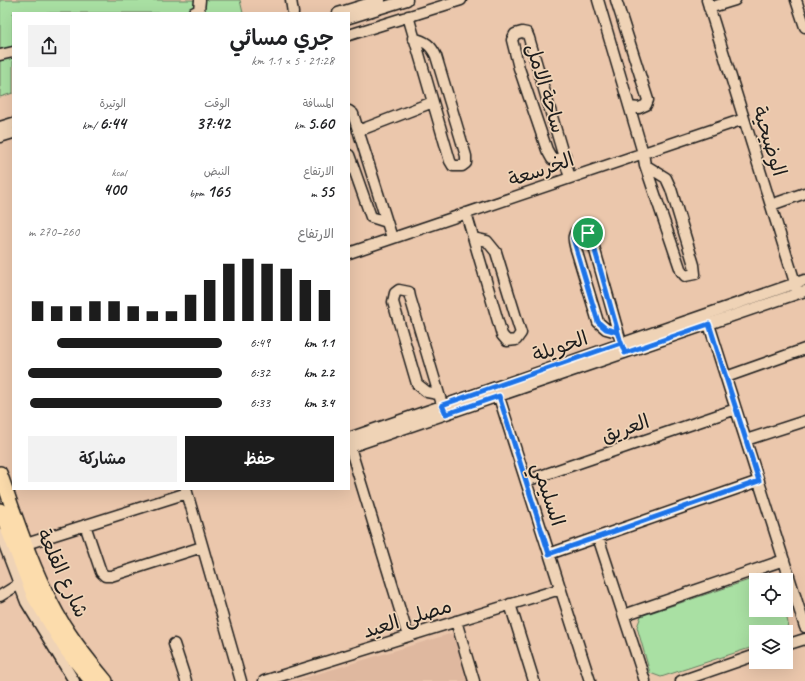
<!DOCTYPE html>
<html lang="ar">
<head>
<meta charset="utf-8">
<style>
	:root { --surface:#fff; --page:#f2f2f2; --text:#202124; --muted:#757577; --accent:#1c1c1c }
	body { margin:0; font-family:Caveat,"Playpen Sans Arabic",sans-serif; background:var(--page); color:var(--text); direction:rtl; height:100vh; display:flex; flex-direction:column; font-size:15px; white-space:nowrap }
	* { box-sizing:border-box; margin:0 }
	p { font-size:13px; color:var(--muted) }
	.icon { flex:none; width:22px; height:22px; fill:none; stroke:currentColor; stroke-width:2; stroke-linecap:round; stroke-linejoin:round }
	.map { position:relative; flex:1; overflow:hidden; direction:ltr }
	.drawer { position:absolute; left:12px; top:12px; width:338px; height:478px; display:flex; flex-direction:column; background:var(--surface); border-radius:0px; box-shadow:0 4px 16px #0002; direction:rtl }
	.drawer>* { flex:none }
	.fabs { position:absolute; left:749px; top:573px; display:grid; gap:8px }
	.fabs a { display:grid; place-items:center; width:44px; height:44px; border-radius:0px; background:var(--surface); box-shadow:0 4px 16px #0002; font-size:20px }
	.pin { position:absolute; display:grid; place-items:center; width:34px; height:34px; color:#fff; margin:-17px; border:2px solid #fff; border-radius:50%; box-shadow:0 1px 4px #0007 }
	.round { display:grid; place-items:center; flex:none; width:42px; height:42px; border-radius:0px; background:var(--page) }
	.head { display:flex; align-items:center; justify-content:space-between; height:68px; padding:0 16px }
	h1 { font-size:22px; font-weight:600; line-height:30px }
	.stats { display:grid; grid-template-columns:repeat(3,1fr); gap:6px; height:68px; padding:4px 16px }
	.stats div { display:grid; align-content:center }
	.stats b { font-size:17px; font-weight:600 }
	.stats small { font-size:11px; font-weight:400 }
	.stats p { font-size:11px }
	.chart { height:112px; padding:8px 16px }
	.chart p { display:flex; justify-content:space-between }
	.chart svg { width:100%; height:72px; margin-top:4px; stroke:var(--accent); stroke-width:6 }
	.button { display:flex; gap:8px; margin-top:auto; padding:8px 16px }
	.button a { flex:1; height:46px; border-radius:0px; background:var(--accent); color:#fff; font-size:16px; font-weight:600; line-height:46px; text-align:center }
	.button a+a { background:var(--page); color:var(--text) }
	ul { padding:0 16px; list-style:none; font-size:13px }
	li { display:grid; grid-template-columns:64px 48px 1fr; align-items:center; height:30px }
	li i { height:10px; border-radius:5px; background:var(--accent) }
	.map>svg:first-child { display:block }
</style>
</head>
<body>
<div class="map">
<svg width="805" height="681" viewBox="0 0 805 681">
	<rect width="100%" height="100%" fill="#ebc7ac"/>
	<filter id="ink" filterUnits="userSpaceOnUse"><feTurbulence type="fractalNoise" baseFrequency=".025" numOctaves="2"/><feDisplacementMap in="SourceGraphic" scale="8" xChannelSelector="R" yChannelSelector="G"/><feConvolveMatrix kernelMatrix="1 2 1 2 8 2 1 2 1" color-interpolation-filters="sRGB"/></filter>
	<g filter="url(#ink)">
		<!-- built -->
		<path fill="#dfb89f" d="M453 633 468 681H294Z"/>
		<!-- green -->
		<path fill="#a9e0a3" stroke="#627e60" d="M0 0H240L243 13H13V93L0 97Z
			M767 574 774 580H756V610H785L788 623 786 632H756V646L661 677 650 673 637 627 641 616Z"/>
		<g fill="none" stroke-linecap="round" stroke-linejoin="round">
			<!-- minor casing -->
			<g stroke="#1c1c1c" stroke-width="13">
				<path id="minor" d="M291 0 293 13
					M598 0 643 153 645 165 681 271 685 276 695 274 694 265 671 189 666 178 645 165
					M616 0 648 100 646 105 639 108 630 107
					M707 0 797 289
					M796 0 805 27
					M709 8 735 0
					M193 13 199 10 200 0
					M338 13 380 0
					M408 16 450 161 453 166H462L466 163V156L436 56C431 45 425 41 413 38
					M349 18 407 0
					M349 35 461 0
					M0 55 13 52
					M349 111 353 114 392 238
					M0 127 13 123
					M358 131 433 102
					M0 137 13 133
					M349 155 371 217 387 222
					M565 155 559 159H552L547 150 519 68 512 40 515 34 522 32 527 33 529 38 570 178
					M771 205 805 193
					M466 213 502 335 507 341 516 340 521 333 519 327 496 252 487 241 474 238
					M349 253 744 119
					M707 318 805 627
					M617 332 606 329 598 322 575 246C573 238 573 234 579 228L588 233 592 240 623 349
					M726 377 805 349
					M497 391 590 681
					M438 394 427 392 417 384 393 302 395 293 399 290 409 292 410 297 444 411
					M349 438 805 280
					M746 440 805 421
					M349 444 408 636
					M350 447 805 291
					M526 481 736 409
					M186 489 241 681
					M85 525 101 572 105 576H111L202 547
					M0 534 26 602 74 681
					M598 537 645 681
					M26 544 187 493
					M549 554 759 481
					M0 596 24 581
					M510 604 534 681
					M624 615 784 560
					M456 621 474 681
					M174 644 186 681
					M786 645 805 639
					M264 681 560 589
					M681 681 756 655"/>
			</g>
			<!-- major casing -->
			<g stroke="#1c1c1c" stroke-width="16">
				<path id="major" d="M0 473C16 517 30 562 52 604 66 632 86 657 106 681
					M0 510 34 597 67 651 91 681"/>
			</g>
			<!-- minor -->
			<use href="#minor" stroke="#efd3b6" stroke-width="10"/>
			<!-- major -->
			<use href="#major" stroke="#fcdcac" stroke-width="13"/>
		</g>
	</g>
	<g fill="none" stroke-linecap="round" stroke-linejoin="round" filter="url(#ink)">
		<!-- route casing -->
		<g stroke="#fff" stroke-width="8">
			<path id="route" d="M588 233 592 240 621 343 442 405 446 414 499 396 549 554 759 481 709 324 625 353 617 332 606 329 598 322 573 238 575 232 579 228 588 233"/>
		</g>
		<!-- route -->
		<use href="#route" stroke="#1a73e8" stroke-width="5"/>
	</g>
	<g text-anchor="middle" stroke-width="3.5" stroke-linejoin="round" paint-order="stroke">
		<!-- street labels -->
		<g font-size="20" fill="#1c1c1c" stroke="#efd3b6">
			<text transform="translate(546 88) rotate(73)" y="7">ساحة الامل</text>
			<text transform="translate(770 141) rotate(73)" y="7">الوضيحية</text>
			<text transform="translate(541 169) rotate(-19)" y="7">الخرسعة</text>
			<text transform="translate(560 346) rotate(-19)" y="7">الحويلة</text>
			<text transform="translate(625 428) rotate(-19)" y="7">العريق</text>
			<text transform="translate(549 494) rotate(72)" y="7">السليمي</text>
			<text transform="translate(63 573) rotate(65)" y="7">شارع القلعة</text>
			<text transform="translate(407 618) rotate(-17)" y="7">مصلى العيد</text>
		</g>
	</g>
</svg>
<div class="fabs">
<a><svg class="icon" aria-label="locate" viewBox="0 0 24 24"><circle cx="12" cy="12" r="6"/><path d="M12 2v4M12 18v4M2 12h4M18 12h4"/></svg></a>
<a><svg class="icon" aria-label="layers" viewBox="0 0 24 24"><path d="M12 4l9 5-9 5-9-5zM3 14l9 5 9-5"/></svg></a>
</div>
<div class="pin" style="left:588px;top:233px;background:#1e9e55"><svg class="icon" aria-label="arrive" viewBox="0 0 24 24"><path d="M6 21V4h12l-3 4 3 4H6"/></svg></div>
<section class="drawer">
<div class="head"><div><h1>جري مسائي</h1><p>21:28 · 5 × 1.1 km</p></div><a class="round"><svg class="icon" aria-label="share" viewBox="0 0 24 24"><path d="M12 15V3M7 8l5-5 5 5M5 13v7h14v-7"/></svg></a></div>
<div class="stats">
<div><p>المسافة</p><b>5.60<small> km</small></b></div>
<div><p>الوقت</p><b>37:42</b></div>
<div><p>الوتيرة</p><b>6:44<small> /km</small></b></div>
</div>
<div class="stats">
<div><p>الارتفاع</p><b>55<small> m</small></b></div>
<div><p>النبض</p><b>165<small> bpm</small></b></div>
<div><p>kcal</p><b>400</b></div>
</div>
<div class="chart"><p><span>الارتفاع</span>260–270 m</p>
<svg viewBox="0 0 160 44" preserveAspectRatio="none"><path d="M5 44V32M15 44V35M25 44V35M35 44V32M45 44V32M55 44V35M65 44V38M75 44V38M85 44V28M95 44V19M105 44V9M115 44V6M125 44V9M135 44V12M145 44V19M155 44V25"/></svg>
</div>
<ul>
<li><b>1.1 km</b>6:49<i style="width:85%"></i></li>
<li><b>2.2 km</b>6:32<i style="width:100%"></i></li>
<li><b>3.4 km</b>6:33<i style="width:99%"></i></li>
</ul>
<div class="button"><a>حفظ</a><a>مشاركة</a></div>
</section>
</div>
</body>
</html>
